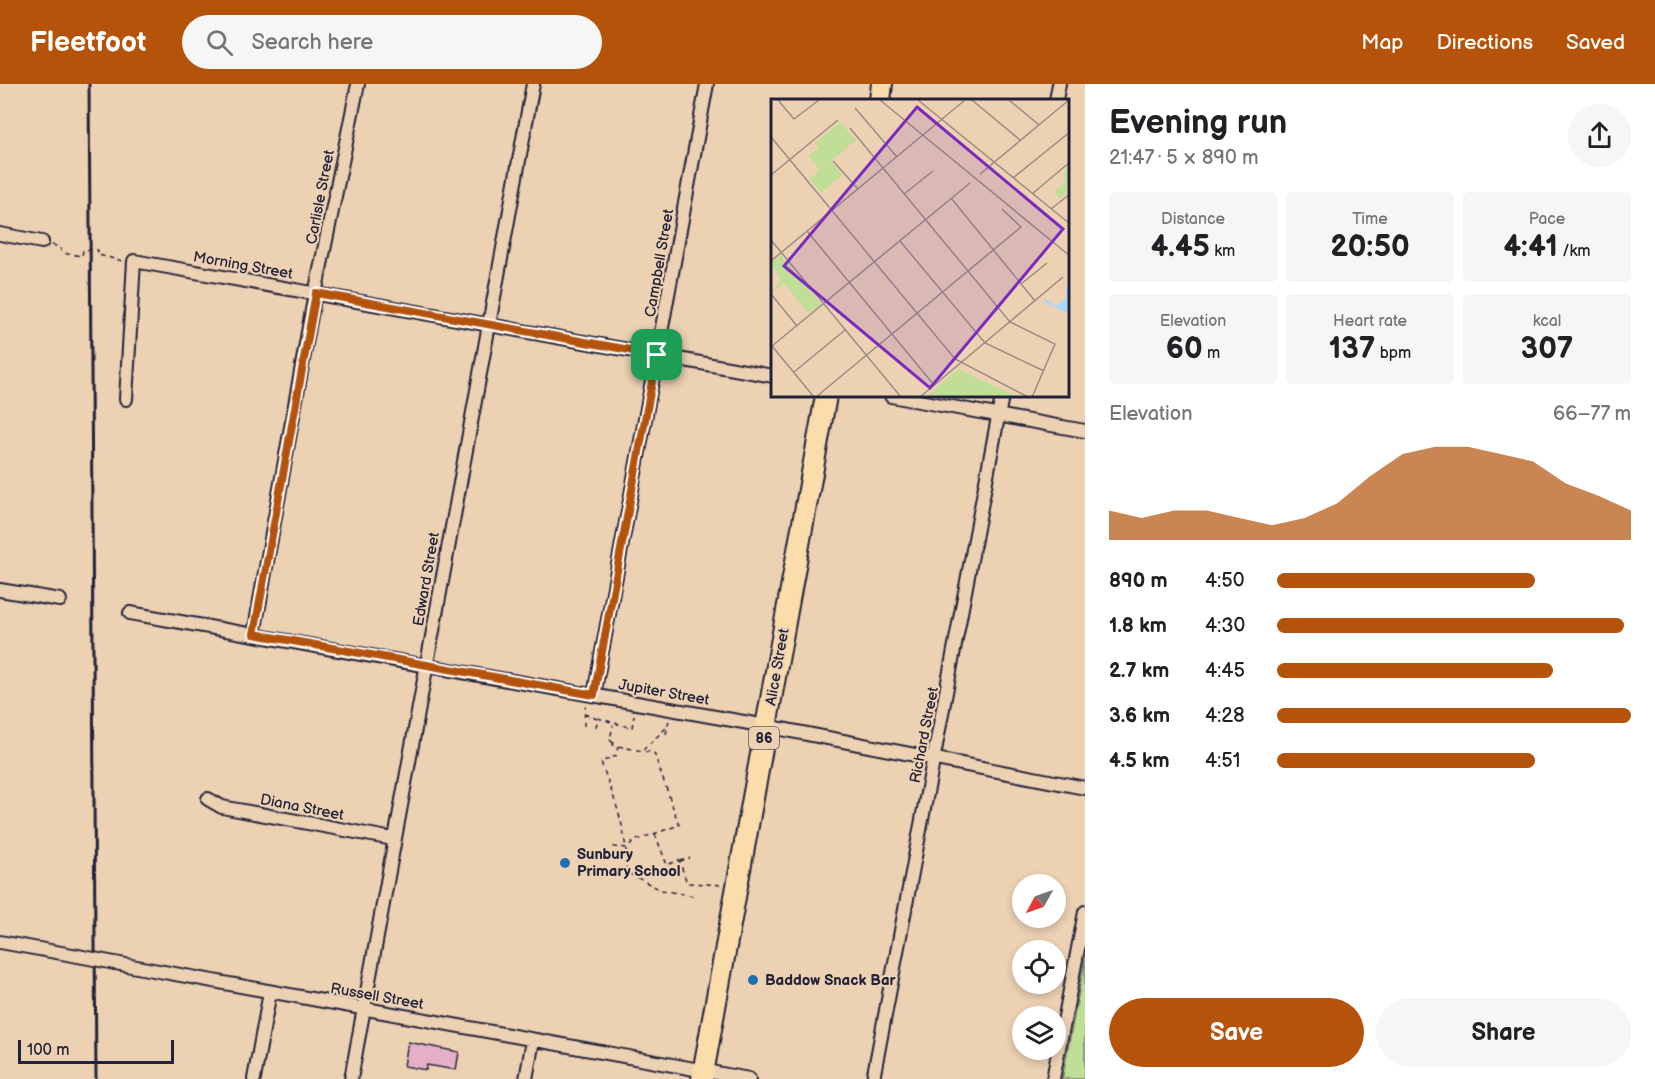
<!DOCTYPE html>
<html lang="en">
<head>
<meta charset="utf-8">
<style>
	:root { --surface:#fff; --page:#f6f6f6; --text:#202124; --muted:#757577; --accent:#b45309 }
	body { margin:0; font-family:"Balsamiq Sans",sans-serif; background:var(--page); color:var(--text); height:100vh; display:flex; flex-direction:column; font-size:22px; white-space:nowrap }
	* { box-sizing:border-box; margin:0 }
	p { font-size:20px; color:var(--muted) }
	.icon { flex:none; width:33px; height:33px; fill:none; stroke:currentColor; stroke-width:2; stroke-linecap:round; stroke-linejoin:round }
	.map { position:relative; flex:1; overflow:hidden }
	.panel { display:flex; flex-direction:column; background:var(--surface); width:570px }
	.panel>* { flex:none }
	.needle { width:39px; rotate:230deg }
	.controls { position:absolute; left:1012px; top:790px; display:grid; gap:12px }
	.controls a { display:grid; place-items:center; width:54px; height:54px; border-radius:50%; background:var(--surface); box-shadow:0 3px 9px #0003; font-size:30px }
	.scale { position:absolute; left:18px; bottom:15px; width:156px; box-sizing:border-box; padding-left:6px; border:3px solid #22223b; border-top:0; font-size:16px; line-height:21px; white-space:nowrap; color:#22223b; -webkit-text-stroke:4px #ecd1b3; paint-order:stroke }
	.pin { position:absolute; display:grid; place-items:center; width:51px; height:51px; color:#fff; margin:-26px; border-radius:12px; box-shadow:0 3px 9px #0006 }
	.round { display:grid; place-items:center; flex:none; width:63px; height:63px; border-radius:32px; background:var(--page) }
	.summary { display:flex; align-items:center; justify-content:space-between; height:102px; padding:0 24px }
	h1 { font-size:33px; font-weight:800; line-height:45px }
	.figures { display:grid; grid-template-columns:repeat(3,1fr); gap:9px; height:102px; padding:6px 24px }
	.figures div { display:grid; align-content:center; border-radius:6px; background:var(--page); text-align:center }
	.figures b { font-size:30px; font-weight:800 }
	.figures small { font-size:16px; font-weight:400 }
	.figures p { font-size:16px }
	.chart { height:168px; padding:12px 24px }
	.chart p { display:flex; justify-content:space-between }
	.chart svg { width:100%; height:108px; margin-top:6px; fill:var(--accent); opacity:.7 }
	.action { display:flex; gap:12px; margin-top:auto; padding:12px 24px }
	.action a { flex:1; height:69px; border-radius:36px; background:var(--accent); color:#fff; font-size:24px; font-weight:800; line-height:69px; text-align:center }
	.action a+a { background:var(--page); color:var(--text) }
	ul { padding:0 24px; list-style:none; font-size:20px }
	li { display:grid; grid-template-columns:96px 72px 1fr; align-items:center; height:45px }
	li i { height:15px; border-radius:8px; background:var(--accent) }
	header { display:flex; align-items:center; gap:36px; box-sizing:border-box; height:84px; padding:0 30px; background:var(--accent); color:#fff }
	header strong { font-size:28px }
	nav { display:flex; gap:33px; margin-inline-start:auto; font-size:21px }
	.search { width:420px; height:54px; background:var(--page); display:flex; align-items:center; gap:15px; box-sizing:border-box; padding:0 21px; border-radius:33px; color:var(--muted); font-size:22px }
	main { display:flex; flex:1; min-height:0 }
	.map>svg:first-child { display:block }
</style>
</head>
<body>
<header>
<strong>Fleetfoot</strong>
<div class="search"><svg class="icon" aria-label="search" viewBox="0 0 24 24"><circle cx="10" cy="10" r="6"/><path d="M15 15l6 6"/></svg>Search here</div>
<nav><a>Map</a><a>Directions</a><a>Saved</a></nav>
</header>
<main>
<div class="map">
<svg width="1085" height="995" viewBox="0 0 1085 995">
	<rect width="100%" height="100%" fill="#ecd1b3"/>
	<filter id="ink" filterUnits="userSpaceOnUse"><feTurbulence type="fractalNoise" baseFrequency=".0167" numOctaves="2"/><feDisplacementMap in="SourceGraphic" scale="12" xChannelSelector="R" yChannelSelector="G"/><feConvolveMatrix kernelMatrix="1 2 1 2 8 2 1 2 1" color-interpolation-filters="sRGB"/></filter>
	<g filter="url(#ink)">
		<!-- green -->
		<path fill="#c0de96" stroke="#718068" stroke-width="1.5" d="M1085 875V995H1062Z"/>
		<!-- building -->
		<path fill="#e5afc7" stroke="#22223b" stroke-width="1.5" d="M408 958 459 968 456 986 427 981 426 986 404 982Z"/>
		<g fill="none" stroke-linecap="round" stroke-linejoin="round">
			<!-- street casing -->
			<g stroke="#22223b" stroke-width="16">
				<path id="street" d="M1056 16 1059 0
					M0 150 42 158
					M891 312 1085 347
					M126 315 134 177 773 292
					M0 506 60 516
					M130 529 766 642 1085 704
					M254 550 314 215 358 0
					M594 611 707 0
					M208 715 222 723 393 755
					M0 858 78 872
					M115 879 749 995
					M254 995 270 908
					M351 995 533 0
					M526 995 533 956
					M873 995 1002 312
					M1053 995 1085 828"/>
			</g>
			<!-- primary casing -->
			<g stroke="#22223b" stroke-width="24">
				<path id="primary" d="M880 16 882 0
					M702 995 826 312"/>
			</g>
			<!-- path -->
			<path stroke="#22223b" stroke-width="1.5" stroke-dasharray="4.5 4.5" stroke-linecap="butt" d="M52 161 60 163 62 169 82 172 83 166H98V171L123 177
				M585 630 597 635
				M584 642 585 622
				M596 643 598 634 632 644 634 631
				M666 650 669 636
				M614 658 613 661 647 668 653 666
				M613 659 610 656 613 641
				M618 662 616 672 601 678C614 715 629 748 626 788L661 806 694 812
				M643 666 668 642
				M655 750 667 781 679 776 687 799 723 801
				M613 763 628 764 634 757 679 741 653 666
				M680 777 690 774
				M346 909H354"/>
			<!-- street -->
			<use href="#street" stroke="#ecd1b3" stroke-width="12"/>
			<!-- primary -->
			<use href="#primary" stroke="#faddab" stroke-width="20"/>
			<!-- rail -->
			<path stroke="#22223b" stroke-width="3" d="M89 0 96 995"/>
			<!-- street-bridge casing -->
			<g stroke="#22223b" stroke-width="16" stroke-linecap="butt">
				<path id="street-bridge" d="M78 872 115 879"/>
			</g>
			<!-- street-bridge -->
			<use href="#street-bridge" stroke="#ecd1b3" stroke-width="12"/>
		</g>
	</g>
	<g fill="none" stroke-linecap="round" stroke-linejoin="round" filter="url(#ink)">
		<!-- route casing -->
		<g stroke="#fff" stroke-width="12">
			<path id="route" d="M316 209 657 271 594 611 254 550Z"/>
		</g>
		<!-- route -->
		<use href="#route" stroke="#b45309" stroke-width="8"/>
	</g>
	<!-- markers -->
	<g fill="#1f6fb2" stroke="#ecd1b3" stroke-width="2">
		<circle cx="565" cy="779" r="6"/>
		<circle cx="753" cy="896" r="6"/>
	</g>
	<g text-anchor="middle" stroke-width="4.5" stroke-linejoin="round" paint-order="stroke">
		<!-- shield labels -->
		<rect fill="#ecd1b3" stroke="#5f565f" stroke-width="1.5" x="749" y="643" width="30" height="22" rx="4.5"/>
		<g font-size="14" font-weight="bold" fill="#22223b">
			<text x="764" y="659">86</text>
		</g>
		<!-- street labels -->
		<g font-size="15" fill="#22223b" stroke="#ecd1b3">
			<text transform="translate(320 113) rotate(-79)" y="5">Carlisle Street</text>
			<text transform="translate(659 179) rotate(-80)" y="5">Campbell Street</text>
			<text transform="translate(243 181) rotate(10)" y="5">Morning Street</text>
			<text transform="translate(426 495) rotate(-80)" y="5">Edward Street</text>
			<text transform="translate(777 583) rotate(-80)" y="5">Alice Street</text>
			<text transform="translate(664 608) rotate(10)" y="5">Jupiter Street</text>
			<text transform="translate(924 651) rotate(-79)" y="5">Richard Street</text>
			<text transform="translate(302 723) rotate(11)" y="5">Diana Street</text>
			<text transform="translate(377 912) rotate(10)" y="5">Russell Street</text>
		</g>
		<!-- poi labels -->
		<g font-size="15" font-weight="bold" fill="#22223b" stroke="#ecd1b3" text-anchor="start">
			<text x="577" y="775">Sunbury<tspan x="577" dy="17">Primary School</tspan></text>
			<text x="765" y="901">Baddow Snack Bar</text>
		</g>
	</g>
	<!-- overview -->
	<g transform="translate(771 15)">
		<rect width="298" height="298" fill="#ecd1b3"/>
		<path d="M69 23 85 41 60 62 71 76 50 94 39 80 49 71 37 57 48 49 44 44ZM298 68V91L289 99 283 92 294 84 293 72ZM10 156 50 205 38 215 13 184 0 194 10 181 0 164ZM187 270 247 298H155Z" fill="#c0de96"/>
		<path d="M295 186 297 188 298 197V215L271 202 275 203 273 199 285 207 295 199Z" fill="#add5f7"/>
		<path fill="none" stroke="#9b8b83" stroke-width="1.5" d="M7 1 23 20 48 1M109 1 299 157M147 1 299 125M201 1 249 41M238 1 268 26M84 9 126 58M79 29 239 223 284 245 261 298M0 38 184 260 257 298M62 62 87 90M209 75 298 1M0 76 67 21M242 79 299 33M133 95 162 72M261 95 299 63M180 99 264 202M280 110 299 95M36 132 163 286M0 141 130 298M129 142 214 244 273 272M0 162 194 1M250 185 276 164M0 195 26 227M1 247 199 84M1 247 43 298M23 273 74 231M45 298 250 128 231 110M149 298 292 178"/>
		<path fill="#7b2cbf" fill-opacity="0.15" stroke="#7b2cbf" stroke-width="3" d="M146 8 292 130 159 289 13 167Z"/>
		<rect width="298" height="298" fill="none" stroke="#22223b" stroke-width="3"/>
	</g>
</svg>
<div class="controls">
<a><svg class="needle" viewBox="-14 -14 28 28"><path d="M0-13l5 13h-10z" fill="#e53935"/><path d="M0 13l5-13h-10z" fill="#757577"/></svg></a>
<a><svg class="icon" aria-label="locate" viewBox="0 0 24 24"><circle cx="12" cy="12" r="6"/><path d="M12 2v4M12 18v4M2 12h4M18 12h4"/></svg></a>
<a><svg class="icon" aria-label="layers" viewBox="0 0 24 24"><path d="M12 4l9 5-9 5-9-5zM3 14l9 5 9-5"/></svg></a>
</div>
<div class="scale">100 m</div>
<div class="pin" style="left:657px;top:271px;background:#1e9e55"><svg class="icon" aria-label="arrive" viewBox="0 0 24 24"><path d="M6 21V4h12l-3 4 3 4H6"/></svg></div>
</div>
<section class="panel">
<div class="summary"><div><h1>Evening run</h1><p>21:47 · 5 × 890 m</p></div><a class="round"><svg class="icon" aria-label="share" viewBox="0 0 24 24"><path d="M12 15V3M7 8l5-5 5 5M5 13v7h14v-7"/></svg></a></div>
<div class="figures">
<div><p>Distance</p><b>4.45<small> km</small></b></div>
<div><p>Time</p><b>20:50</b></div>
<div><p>Pace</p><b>4:41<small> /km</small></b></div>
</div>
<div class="figures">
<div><p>Elevation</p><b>60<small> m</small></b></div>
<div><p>Heart rate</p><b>137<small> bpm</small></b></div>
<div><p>kcal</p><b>307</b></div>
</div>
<div class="chart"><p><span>Elevation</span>66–77 m</p>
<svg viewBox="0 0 160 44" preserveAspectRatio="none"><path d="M0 44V32L10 35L20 32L30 32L40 35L50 38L60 35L70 29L80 18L90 9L100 6L110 6L120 9L130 12L140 21L150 26L160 32V44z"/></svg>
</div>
<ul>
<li><b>890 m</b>4:50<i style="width:73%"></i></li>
<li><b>1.8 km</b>4:30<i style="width:98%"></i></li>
<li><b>2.7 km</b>4:45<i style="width:78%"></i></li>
<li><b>3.6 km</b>4:28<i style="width:100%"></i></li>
<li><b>4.5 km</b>4:51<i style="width:73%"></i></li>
</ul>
<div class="action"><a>Save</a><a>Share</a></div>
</section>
</main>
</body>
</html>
